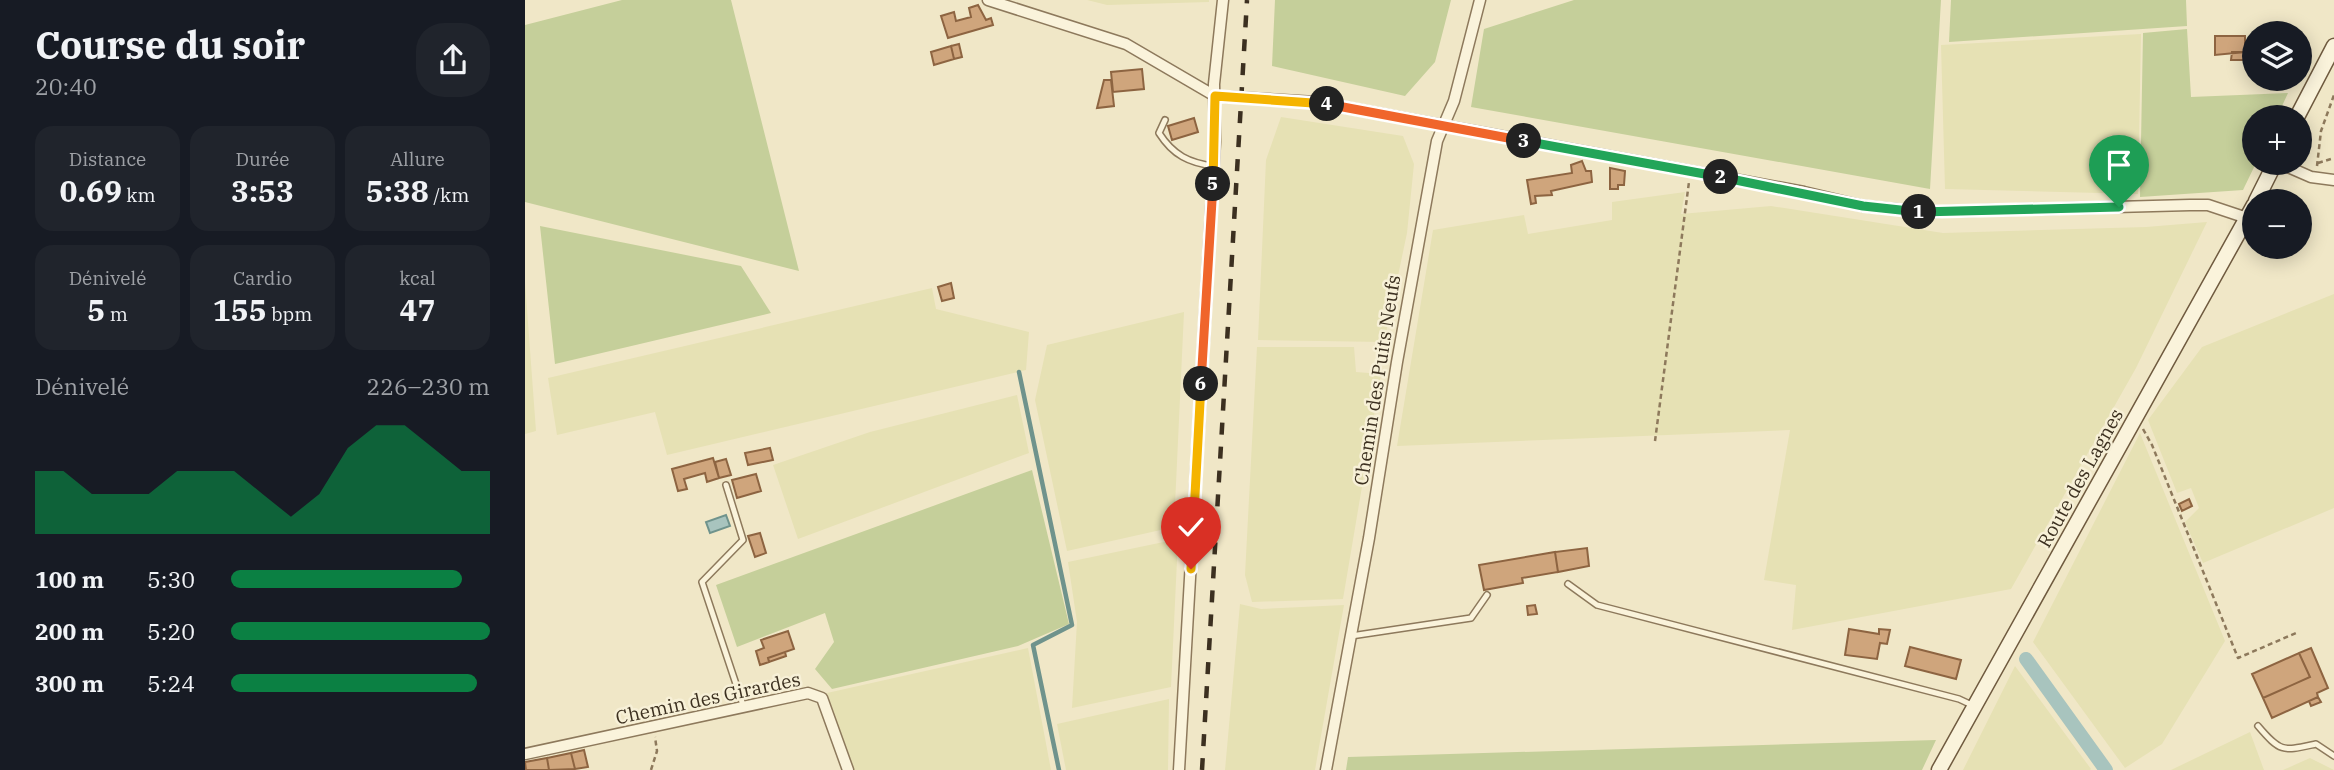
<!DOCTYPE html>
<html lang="fr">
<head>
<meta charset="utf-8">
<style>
	:root { --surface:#171b24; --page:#20242c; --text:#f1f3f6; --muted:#9ea1a6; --accent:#0b8043 }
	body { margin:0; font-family:"IBM Plex Serif",serif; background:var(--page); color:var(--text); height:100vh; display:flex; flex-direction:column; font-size:26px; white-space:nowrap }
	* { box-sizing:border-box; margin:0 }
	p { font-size:23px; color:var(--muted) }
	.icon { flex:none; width:38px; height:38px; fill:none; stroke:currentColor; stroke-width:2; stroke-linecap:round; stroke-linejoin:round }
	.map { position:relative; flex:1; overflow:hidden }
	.side { display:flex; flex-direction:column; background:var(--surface); width:525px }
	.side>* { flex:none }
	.tools { position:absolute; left:1717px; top:21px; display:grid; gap:14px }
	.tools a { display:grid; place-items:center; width:70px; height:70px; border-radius:50%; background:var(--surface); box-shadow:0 4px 18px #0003; font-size:35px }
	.pin { position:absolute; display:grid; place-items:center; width:60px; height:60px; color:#fff; margin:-72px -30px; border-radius:50% 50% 50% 0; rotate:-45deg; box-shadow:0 0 7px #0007 }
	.pin .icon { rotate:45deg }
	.km { position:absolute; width:35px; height:35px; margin:-18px; border-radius:50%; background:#222; color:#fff; font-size:19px; line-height:35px; text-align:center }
	.round { display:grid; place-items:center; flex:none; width:74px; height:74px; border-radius:28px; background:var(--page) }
	.head { display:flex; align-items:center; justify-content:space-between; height:119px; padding:0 35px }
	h1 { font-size:38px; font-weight:700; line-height:52px }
	.stats { display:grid; grid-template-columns:repeat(3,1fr); gap:10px; height:119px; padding:7px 35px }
	.stats div { display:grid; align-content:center; border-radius:18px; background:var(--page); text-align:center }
	.stats b { font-size:30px; font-weight:700 }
	.stats small { font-size:19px; font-weight:400 }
	.stats p { font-size:19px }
	.chart { height:196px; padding:14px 35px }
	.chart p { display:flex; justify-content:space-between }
	.chart svg { width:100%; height:126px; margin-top:7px; fill:var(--accent); opacity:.7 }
	ul { padding:0 35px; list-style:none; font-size:23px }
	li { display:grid; grid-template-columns:112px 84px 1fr; align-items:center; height:52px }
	li i { height:18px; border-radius:9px; background:var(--accent) }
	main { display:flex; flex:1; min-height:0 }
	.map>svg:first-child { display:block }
</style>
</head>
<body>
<main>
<section class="side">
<div class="head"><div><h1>Course du soir</h1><p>20:40</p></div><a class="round"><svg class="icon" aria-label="share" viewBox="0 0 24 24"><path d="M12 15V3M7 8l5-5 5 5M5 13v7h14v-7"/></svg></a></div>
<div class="stats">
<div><p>Distance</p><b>0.69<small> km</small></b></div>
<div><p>Durée</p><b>3:53</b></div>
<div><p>Allure</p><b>5:38<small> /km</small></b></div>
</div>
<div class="stats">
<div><p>Dénivelé</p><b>5<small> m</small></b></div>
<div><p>Cardio</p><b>155<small> bpm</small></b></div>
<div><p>kcal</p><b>47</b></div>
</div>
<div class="chart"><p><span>Dénivelé</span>226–230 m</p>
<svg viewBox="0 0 160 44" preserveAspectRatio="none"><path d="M0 44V22L10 22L20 30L30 30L40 30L50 22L60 22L70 22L80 30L90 38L100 30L110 14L120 6L130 6L140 14L150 22L160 22V44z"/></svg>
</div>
<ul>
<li><b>100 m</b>5:30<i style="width:89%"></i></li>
<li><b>200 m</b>5:20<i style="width:100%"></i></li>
<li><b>300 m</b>5:24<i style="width:95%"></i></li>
</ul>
</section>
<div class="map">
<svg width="1809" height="770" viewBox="0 0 1809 770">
	<rect width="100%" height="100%" fill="#f0e7c7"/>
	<!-- farmland -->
	<path fill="#e6e1b4" d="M562 0H684V2L582 5Z
		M1616 34 1613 194 1420 189 1416 45Z
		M756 117 878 136 889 164 882 233 859 342 733 340 741 160Z
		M1160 192 1156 214 1246 206 1418 233 1621 227 1682 222 1611 368 1486 589 1267 630 1271 585 1239 580 1265 430 872 446 908 230 999 215 1003 234 1087 220V202Z
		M0 282 11 431 0 434Z
		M407 288 411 309 504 332 501 370 142 455 130 412 32 435 23 378Z
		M1809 294V508L1678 563 1660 522 1674 508 1666 488 1652 493 1623 420 1677 347Z
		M659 312 649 527 542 551 510 400 522 345Z
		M732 347H829L831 372 856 374 818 599 727 602 720 575Z
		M492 395 504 453 273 539 248 465 345 432Z
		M1615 433 1700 641 1637 744 1600 768 1508 642Z
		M653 539 646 687 547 708 552 622 543 562Z
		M715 604 736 609 819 605 790 770H700Z
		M503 648 526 770H329L302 693Z
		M1490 666 1566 769 1565 770H1438Z
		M644 699 643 770H541L532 724Z
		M1725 732 1739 770H1646Z
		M1785 758 1809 770H1758Z"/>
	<!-- green -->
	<path fill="#c5cf9a" d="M97 0H206L274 271 0 202V25Z
		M750 0H926L910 62 880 96 747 66Z
		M1049 0H1416L1405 189 946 107 959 29Z
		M1426 0H1661L1662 26 1424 42Z
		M1662 29 1666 97 1763 93 1752 117H1729L1731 163 1718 190 1615 197 1618 33Z
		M15 226 216 266 246 313 30 364Z
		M507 470 544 624 493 646 307 689 290 669 309 642 300 613 212 647 191 585Z
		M1411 740 1397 770H821L823 757Z"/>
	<!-- water -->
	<path fill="#a8c4be" stroke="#6f938c" stroke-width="2" d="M201 515 205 526 185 533 181 522Z"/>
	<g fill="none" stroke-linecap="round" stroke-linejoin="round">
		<!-- stream -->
		<path stroke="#6f938c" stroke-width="4.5" d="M494 372 547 625 508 645 534 770"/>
		<!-- canal -->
		<path stroke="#a8c4be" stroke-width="14" d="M1501 659 1581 770"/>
	</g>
	<!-- building -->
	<path fill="#cfa57c" stroke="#8d6441" stroke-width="2" d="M453 5 461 20 466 18 468 25 423 38 416 16 429 12 431 21 446 17 444 8Z
		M1690 36H1720V52L1690 55Z
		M434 44 437 57 429 59 426 46Z
		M426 46 429 59 409 65 406 52Z
		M1707 52H1720V60H1706Z
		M617 69 619 89 588 92 586 72Z
		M579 80H586L589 106 572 108Z
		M669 118 673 132 647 140 643 126Z
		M1057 161 1061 171H1066L1067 182 1026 191 1027 195 1010 196 1011 203 1006 204 1002 180 1047 173 1046 165Z
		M1085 168 1100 171 1099 185H1093V189H1085Z
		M426 283 429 298 417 301 413 287Z
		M245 448 248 460 223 465 220 453Z
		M188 458 194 478 182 482 180 473 159 479 162 489 153 491 147 469Z
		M201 459 206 475 194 478 190 462Z
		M231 474 236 491 212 498 207 480Z
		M1664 499 1667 506 1657 511 1654 504Z
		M235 533 241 553 230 557 223 536Z
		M1062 548 1064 566 1033 572 1030 552Z
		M1030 552 1033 572 997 578 998 583 959 590 954 565Z
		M1010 605 1012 614 1003 615 1002 606Z
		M1324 629 1354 634V629L1365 630 1362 644 1355 643 1352 659 1320 655Z
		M263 631 269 649 243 658 244 662 235 665 231 651 239 648 236 640Z
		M1385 647 1436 660 1431 679 1380 666Z
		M1786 648 1803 688 1792 693 1793 697 1747 718 1738 698 1785 677 1774 653Z
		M260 652 261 656 244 662 243 658Z
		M1774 653 1785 677 1738 698 1727 674Z
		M1793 697 1796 702 1786 706 1784 701Z
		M59 750 63 767 50 769 46 753Z
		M46 753 50 769 24 770 22 758Z
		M22 758 24 770H1L0 762Z"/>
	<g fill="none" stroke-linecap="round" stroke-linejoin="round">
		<!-- lane casing -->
		<g stroke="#8d795c" stroke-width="8">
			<path id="lane" d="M640 120 634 133C648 155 664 163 689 166
				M201 485 218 540 177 582 219 708
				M1043 584 1072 605 1434 699 1449 706
				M826 636 946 618 962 595
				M1733 726C1756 753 1758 751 1791 744L1809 756"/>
		</g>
		<!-- street casing -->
		<g stroke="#8d795c" stroke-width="13">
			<path id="street" d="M463 0 601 44 690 96 791 102 1279 192 1338 206 1399 212 1665 205H1683L1722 218
				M1754 163 1786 177 1809 180
				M0 754 283 693 297 698 323 770
				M654 770 690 142 689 84 698 0
				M801 770 844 538 872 362 912 141 929 101 955 0"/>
		</g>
		<!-- secondary casing -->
		<g stroke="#6f5a3f" stroke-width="17">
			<path id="secondary" d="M1772 117 1809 46
				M1731 201 1750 163
				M1414 770 1729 205"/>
		</g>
		<!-- path -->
		<path stroke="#8d795c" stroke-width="2.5" stroke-dasharray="5 3.5" stroke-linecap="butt" d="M1793 163 1809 158
			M1792 166 1796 131 1809 95
			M1618 429 1627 445 1713 658 1771 633
			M1130 441 1164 182
			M126 770 132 751 130 737"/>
		<!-- lane -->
		<use href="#lane" stroke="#faf3db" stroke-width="5"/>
		<!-- street -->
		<use href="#street" stroke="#faf3db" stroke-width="10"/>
		<!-- secondary -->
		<use href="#secondary" stroke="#faf3db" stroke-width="14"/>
		<!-- rail -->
		<path stroke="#3c3020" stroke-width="4.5" stroke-dasharray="12 12" stroke-linecap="butt" d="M677 770 722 0"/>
	</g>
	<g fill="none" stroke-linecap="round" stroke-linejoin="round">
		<!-- split-1 casing -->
		<g stroke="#fff" stroke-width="14">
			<path id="split-1" d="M1394 212 1594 207"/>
		</g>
		<!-- split-2 casing -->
		<g stroke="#fff" stroke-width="14">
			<path id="split-2" d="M1196 177 1338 206 1394 212"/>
		</g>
		<!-- split-3 casing -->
		<g stroke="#fff" stroke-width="14">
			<path id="split-3" d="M999 141 1196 177"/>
		</g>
		<!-- split-4 casing -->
		<g stroke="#fff" stroke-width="14">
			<path id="split-4" d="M802 104 999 141"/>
		</g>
		<!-- split-5 casing -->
		<g stroke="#fff" stroke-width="14">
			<path id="split-5" d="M688 184 690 96 802 104"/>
		</g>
		<!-- split-6 casing -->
		<g stroke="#fff" stroke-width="14">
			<path id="split-6" d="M676 384 688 184"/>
		</g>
		<!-- split-7 casing -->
		<g stroke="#fff" stroke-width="14">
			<path id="split-7" d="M666 569 676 384"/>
		</g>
		<!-- split-1 -->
		<use href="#split-1" stroke="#22a559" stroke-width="9"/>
		<!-- split-2 -->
		<use href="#split-2" stroke="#22a559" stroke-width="9"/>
		<!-- split-3 -->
		<use href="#split-3" stroke="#22a559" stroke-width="9"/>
		<!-- split-4 -->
		<use href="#split-4" stroke="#f0652b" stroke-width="9"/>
		<!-- split-5 -->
		<use href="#split-5" stroke="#f5b400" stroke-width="9"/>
		<!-- split-6 -->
		<use href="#split-6" stroke="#f0652b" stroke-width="9"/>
		<!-- split-7 -->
		<use href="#split-7" stroke="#f5b400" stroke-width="9"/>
	</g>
	<g text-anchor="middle" stroke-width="5" stroke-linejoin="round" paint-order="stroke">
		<!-- street labels -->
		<g font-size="19" fill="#3c3020" stroke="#f7f0d7">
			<text transform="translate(852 380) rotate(-81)" y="7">Chemin des Puits Neufs</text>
			<text transform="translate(1555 478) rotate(-61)" y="7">Route des Lagnes</text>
			<text transform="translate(183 698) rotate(-12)" y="7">Chemin des Girardes</text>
		</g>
	</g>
</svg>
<div class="tools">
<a><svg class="icon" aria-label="layers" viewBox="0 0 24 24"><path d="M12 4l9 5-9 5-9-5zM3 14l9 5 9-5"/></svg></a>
<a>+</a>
<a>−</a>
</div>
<div class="pin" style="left:1594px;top:207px;background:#1e9e55"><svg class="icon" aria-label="arrive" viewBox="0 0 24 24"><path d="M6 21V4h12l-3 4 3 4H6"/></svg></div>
<div class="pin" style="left:666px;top:569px;background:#d93025"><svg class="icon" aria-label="check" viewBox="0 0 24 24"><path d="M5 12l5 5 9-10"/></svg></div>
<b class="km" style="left:1394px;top:212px">1</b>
<b class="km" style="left:1196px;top:177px">2</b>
<b class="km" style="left:999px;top:141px">3</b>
<b class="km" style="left:802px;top:104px">4</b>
<b class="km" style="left:688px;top:184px">5</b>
<b class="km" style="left:676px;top:384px">6</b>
</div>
</main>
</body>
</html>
